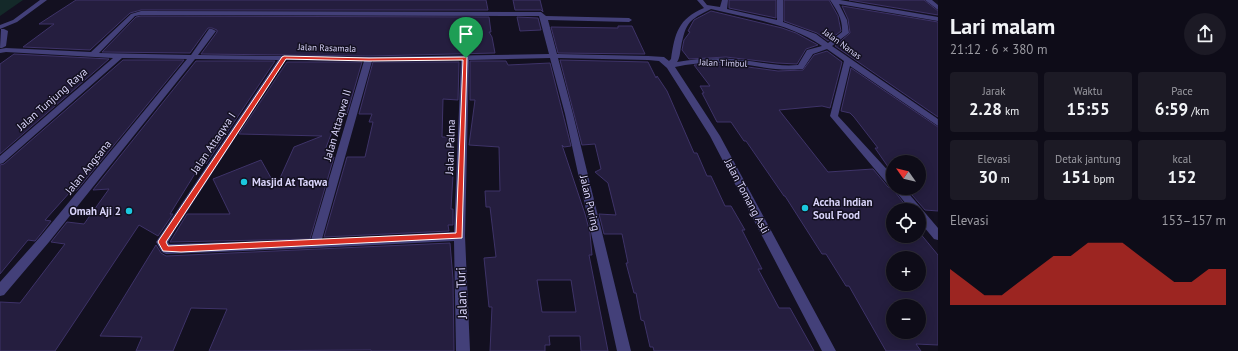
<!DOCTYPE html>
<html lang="id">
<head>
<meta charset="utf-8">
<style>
	:root { --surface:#0e0c18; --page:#1c1a25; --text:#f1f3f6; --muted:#9b9ba2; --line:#2e2c37; --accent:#d93025 }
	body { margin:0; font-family:"PT Sans",sans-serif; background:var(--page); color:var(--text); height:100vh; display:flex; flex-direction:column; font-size:15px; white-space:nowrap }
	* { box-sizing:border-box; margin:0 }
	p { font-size:13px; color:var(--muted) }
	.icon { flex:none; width:22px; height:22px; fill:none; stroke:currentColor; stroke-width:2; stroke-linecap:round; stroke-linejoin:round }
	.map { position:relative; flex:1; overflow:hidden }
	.panel { display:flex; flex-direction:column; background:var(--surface); width:300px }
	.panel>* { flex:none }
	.needle { width:26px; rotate:304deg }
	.buttons { position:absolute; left:886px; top:155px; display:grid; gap:8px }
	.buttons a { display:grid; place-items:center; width:40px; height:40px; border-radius:50%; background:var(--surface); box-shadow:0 2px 10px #0003,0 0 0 1px var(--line); font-size:20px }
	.pin { position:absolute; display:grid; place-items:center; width:34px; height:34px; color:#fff; margin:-41px -17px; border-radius:50% 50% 50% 0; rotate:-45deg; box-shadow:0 0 4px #0007 }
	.pin .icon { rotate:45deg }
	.round { display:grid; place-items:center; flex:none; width:42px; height:42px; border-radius:21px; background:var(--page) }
	.headline { display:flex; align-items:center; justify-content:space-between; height:68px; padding:0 12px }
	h1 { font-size:22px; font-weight:800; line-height:30px }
	.figures { display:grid; grid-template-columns:repeat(3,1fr); gap:6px; height:68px; padding:4px 12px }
	.figures div { display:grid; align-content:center; border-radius:4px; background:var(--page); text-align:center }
	.figures b { font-size:17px; font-weight:800 }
	.figures small { font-size:11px; font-weight:400 }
	.figures p { font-size:11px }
	.chart { height:112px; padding:8px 12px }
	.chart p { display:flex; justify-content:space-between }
	.chart svg { width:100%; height:72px; margin-top:4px; fill:var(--accent); opacity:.7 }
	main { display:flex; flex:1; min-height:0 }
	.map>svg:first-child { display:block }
</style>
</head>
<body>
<main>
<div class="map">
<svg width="938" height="351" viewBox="0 0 938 351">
	<rect width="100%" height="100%" fill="#131020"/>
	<!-- green -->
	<path fill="#142929" d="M0 0H23L0 16Z"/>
	<!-- building -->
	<path fill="#251e3f" stroke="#3e3368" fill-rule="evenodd" d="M76 0H486L488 10H141L130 13 90 50 23 47 54 24H39Z
		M513 0H540L543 12 541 10H515Z
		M729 0H776V18L729 8Z
		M784 0H829L838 16 841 31 828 41 817 33 784 21Z
		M849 0H924L938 11V15Z
		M842 6 938 22V117L835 46 850 33 848 19Z
		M711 11 782 28 796 33 818 45 806 49 797 64 777 63 726 57 689 59 682 50 684 40 690 32 688 31 694 20Z
		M141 16 489 17 491 32H489L492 37 495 53 369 56 201 54 217 32V30L212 28H208L190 53 102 52 136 17Z
		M517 17 538 18 541 30 520 31Z
		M618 26H632L645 54 558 53 551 27 618 28Z
		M827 51 842 62 830 108 822 106 779 110 828 172 873 169 888 187 892 188 909 210H893V236H919V232L938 255V345L916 344 921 351H886L849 286H846L826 254H822L785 196H784L746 141H744L731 122H717L702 93H704L700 86H710L694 65 725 64 778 71 803 70 814 55ZM893 258H919V284H893ZM893 306H919V332H893Z
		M14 54 109 59 0 154V64Z
		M123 60H184L77 190 71 191 45 220 51 221 40 235 35 241 28 240 0 274V165L4 164Z
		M560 60 648 62 656 78 657 76 667 91 694 153H697L707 176H711L725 206H731L745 230H742L762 269H758L779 308H790L814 351H654L653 347H650L644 321 641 320 636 293H634L626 263H628L622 234H604L599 214 616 215 608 183 595 172 601 169 595 144 582 145Z
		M196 61H275L206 164 204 159 170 214H173L158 236 139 225 55 351H0V302L20 303 65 244 51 242 67 222 84 224 109 189 93 190Z
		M470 61H506L508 65 550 63 571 146 564 147 562 145 585 214 590 233 592 255H589L608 351H581L580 336H549L550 345H545V351H490L492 307H489L484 258 496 257 490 207H486L485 191H500L499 147 469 145 475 100H470ZM537 280H571L576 312H542Z
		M287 62H362L347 114H339L325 150H330L328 157H334L310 239 170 242 187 214H230L213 179 261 160 276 187 294 147 322 136 239 134Z
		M373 62H459L458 100 443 99 442 137H452L454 158 451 209H453V225H448L449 231 324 237 347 157H365L373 122H369L372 114H359Z
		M851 68 938 127V211L925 210 906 188H919V162H893V174L875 148H878L854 117 850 113 841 111Z
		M450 243 453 279 454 351H371V350L209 351 227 309 191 308 173 351H136L142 337 100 336 156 245 161 253 166 256Z"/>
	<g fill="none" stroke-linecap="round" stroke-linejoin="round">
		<!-- minor -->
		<path fill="#434079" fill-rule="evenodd" d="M697 0H703L707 5 720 7 722 0H728L727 9 777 20V0H783V22L816 34 828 43 842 32C843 20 837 10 830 0H840L938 17V21L839 4 847 20 849 33 832 46 938 119V126L850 66 838 116 893 176V187L889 186 830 116 844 61 827 49 813 54 803 69H800C780 71 762 67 742 64 720 62 697 62 675 67L720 136 836 351H822L710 136 667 68 659 61 648 60 558 58 573 114 631 351H617L565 114 550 58 469 60 465 236 470 351H456L454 241 315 248 166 254 162 252 156 242 158 239 278 60 195 59 49 242 4 295 0 296V282L41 236 187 59 122 58 3 163 0 164V156L113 58 6 52 0 53V49L6 48 91 52 131 14 141 11 541 12 546 16 629 18 632 20 629 22 548 20 557 54 648 56 664 57 669 61 671 59C675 33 678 19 704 8ZM711 9C747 18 790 23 822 46L807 50 798 65C779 67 761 62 742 60 720 57 699 58 677 62 680 58 680 52 681 47 686 22 689 20 711 9ZM141 15 539 16 549 54 369 57 198 55 216 31 212 29H209L191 55 99 53 135 16ZM286 60 364 61 311 240 169 244 168 242 175 230ZM461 60 454 232 322 239 372 61Z
			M925 0H932L938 5V10Z
			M893 188H904L938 228V240L934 239 919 221V210H911Z"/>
		<!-- tertiary -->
		<path fill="#434079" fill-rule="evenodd" d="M40 0H47L17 22 0 29V25L13 20Z
			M1 29H4L8 31 6 46 2 48H0Z"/>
	</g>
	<!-- route -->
	<path fill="#d93025" stroke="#fff" fill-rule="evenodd" d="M284 56 369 58 467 57 462 238 181 252 163 251 158 242 159 240 282 57ZM286 59 369 61 463 60 456 233 168 246 166 242Z"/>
	<!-- markers -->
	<g fill="#1bc8df" stroke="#131020" stroke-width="1.5">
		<circle cx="244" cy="182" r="4"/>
		<circle cx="805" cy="208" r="4"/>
		<circle cx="129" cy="211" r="4"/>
	</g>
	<g text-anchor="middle" stroke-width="3" stroke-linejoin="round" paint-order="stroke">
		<!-- far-street labels -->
		<g font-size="9" fill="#d9d4fa" stroke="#131020">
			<text transform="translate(842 44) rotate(36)" y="3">Jalan Nanas</text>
			<text transform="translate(327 48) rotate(2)" y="3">Jalan Rasamala</text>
			<text transform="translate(723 63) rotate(2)" y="3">Jalan Timbul</text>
		</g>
		<!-- street labels -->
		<g font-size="11" fill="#d9d4fa" stroke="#131020">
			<text transform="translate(52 99) rotate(-41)" y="4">Jalan Tunjung Raya</text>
			<text transform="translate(337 125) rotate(-74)" y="4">Jalan Attaqwa II</text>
			<text transform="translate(213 143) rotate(-56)" y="4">Jalan Attaqwa I</text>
			<text transform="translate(450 147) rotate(-88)" y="4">Jalan Palma</text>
			<text transform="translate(88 167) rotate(-51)" y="4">Jalan Angsana</text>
			<text transform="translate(747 196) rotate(62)" y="4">Jalan Tomang Asli</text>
			<text transform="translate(590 203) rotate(77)" y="4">Jalan Puring</text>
		</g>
		<!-- poi labels -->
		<g font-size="11" font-weight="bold" fill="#d9d4fa" stroke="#131020" text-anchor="start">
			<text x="252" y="186">Masjid At Taqwa</text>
			<text x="813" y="206">Accha Indian<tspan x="813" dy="13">Soul Food</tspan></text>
			<text x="121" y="215" text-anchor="end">Omah Aji 2</text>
		</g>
		<!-- near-street labels -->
		<g font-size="13" fill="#d9d4fa" stroke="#131020">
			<text transform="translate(461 293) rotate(-92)" y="5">Jalan Turi</text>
		</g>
	</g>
</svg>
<div class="buttons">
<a><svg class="needle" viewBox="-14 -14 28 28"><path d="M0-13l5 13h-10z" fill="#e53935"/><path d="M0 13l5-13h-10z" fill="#9b9ba2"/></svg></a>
<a><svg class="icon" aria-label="locate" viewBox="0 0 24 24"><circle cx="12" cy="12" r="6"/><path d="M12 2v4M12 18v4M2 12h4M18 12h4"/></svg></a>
<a>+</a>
<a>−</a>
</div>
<div class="pin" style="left:466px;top:58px;background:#1e9e55"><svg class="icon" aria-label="arrive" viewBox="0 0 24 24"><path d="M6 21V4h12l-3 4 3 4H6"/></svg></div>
</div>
<section class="panel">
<div class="headline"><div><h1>Lari malam</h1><p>21:12 · 6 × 380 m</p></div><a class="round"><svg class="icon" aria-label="share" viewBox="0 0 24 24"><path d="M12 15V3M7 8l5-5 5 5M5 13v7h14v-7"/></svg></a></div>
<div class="figures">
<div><p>Jarak</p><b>2.28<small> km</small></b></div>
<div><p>Waktu</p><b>15:55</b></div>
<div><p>Pace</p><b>6:59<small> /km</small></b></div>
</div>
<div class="figures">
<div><p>Elevasi</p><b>30<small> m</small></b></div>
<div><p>Detak jantung</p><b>151<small> bpm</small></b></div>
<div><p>kcal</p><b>152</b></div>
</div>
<div class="chart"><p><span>Elevasi</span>153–157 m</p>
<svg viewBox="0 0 160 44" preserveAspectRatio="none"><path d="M0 44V22L10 30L20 38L30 38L40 30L50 22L60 14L70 14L80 6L90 6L100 6L110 14L120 22L130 30L140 30L150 22L160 22V44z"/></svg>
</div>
</section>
</main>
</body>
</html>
